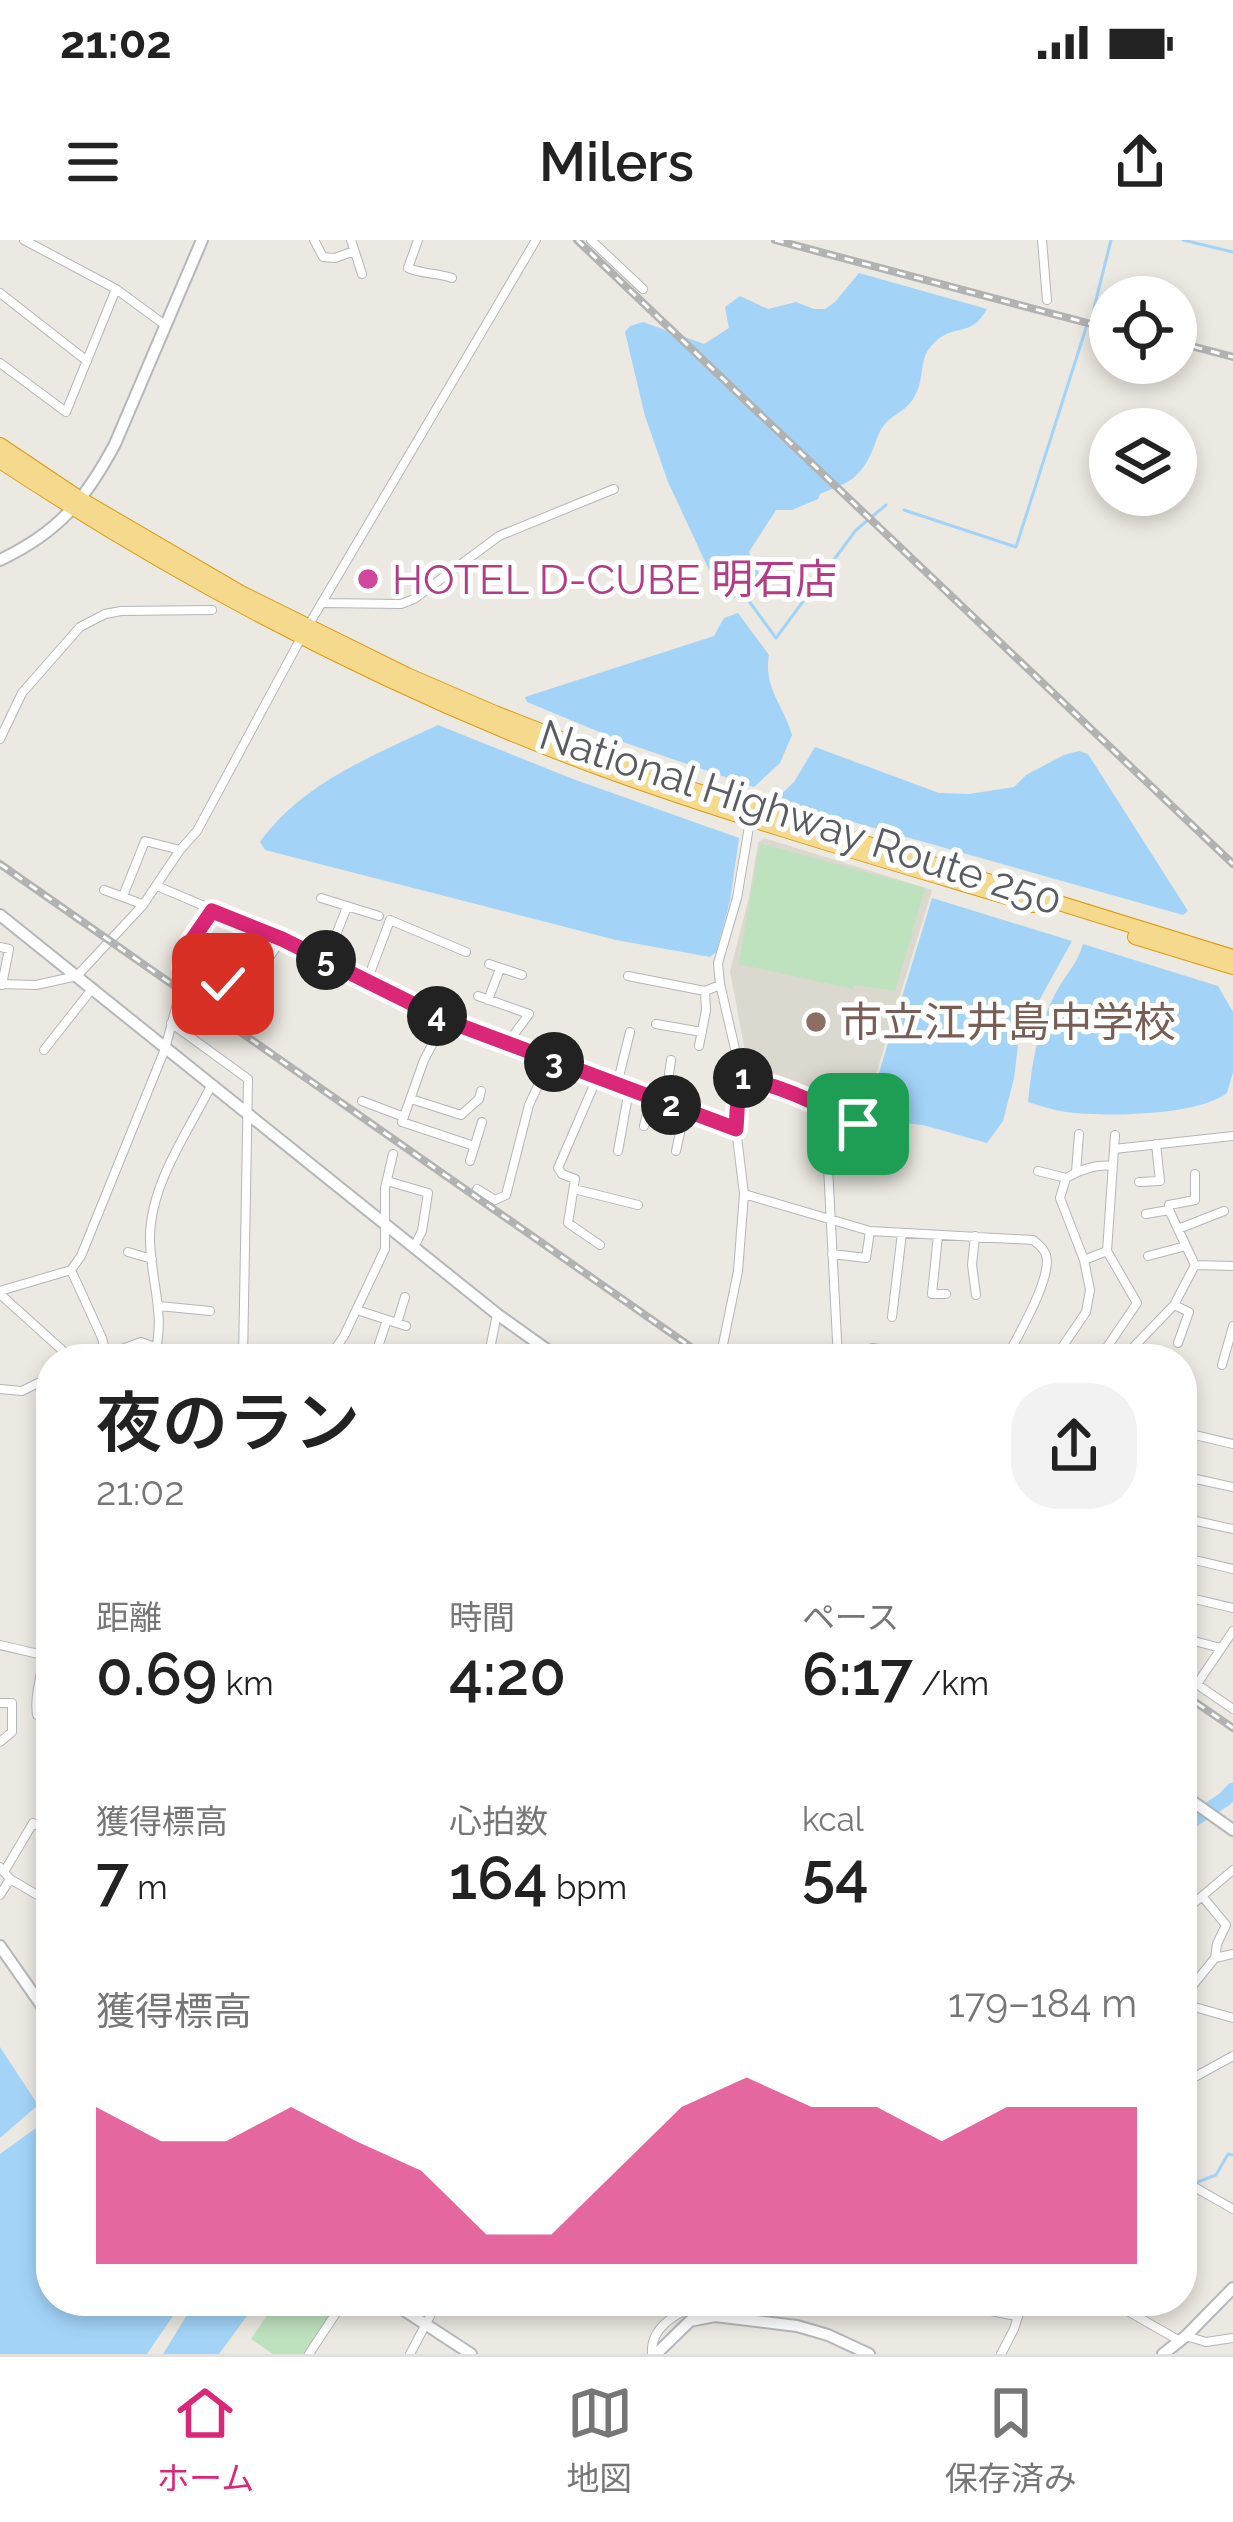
<!DOCTYPE html>
<html lang="ja">
<head>
<meta charset="utf-8">
<style>
	:root { --surface:#fff; --page:#f2f2f2; --text:#222; --muted:#767676; --line:#e0e0e0; --accent:#db2777 }
	body { margin:0; font-family:Raleway,"Noto Sans JP",sans-serif; background:var(--page); color:var(--text); height:100vh; display:flex; flex-direction:column; font-size:45px; white-space:nowrap }
	* { box-sizing:border-box; margin:0 }
	p { font-size:39px; color:var(--muted) }
	.icon { flex:none; width:66px; height:66px; fill:none; stroke:currentColor; stroke-width:2; stroke-linecap:round; stroke-linejoin:round }
	.map { position:relative; flex:1; overflow:hidden }
	.sheet { position:absolute; left:36px; top:1104px; width:1161px; height:972px; display:flex; flex-direction:column; background:var(--surface); border-radius:48px; box-shadow:0 6px 18px #0003 }
	.sheet>* { flex:none }
	.controls { position:absolute; left:1089px; top:36px; display:grid; gap:24px }
	.controls a { display:grid; place-items:center; width:108px; height:108px; border-radius:50%; background:var(--surface); box-shadow:0 6px 18px #0003; font-size:60px }
	.pin { position:absolute; display:grid; place-items:center; width:102px; height:102px; color:#fff; margin:-51px; border-radius:24px; box-shadow:0 6px 18px #0006 }
	.km { position:absolute; width:60px; height:60px; margin:-30px; border-radius:50%; background:#222; color:#fff; font-size:33px; line-height:60px; text-align:center }
	.round { display:grid; place-items:center; flex:none; width:126px; height:126px; border-radius:48px; background:var(--page) }
	.summary { display:flex; align-items:center; justify-content:space-between; height:204px; padding:0 60px }
	h1 { font-size:66px; font-weight:600; line-height:90px }
	.metrics { display:grid; grid-template-columns:repeat(3,1fr); gap:18px; height:204px; padding:12px 60px }
	.metrics div { display:grid; align-content:center }
	.metrics b { font-size:60px; font-weight:600 }
	.metrics small { font-size:33px; font-weight:400 }
	.metrics p { font-size:33px }
	.chart { height:336px; padding:24px 60px }
	.chart p { display:flex; justify-content:space-between }
	.chart svg { width:100%; height:216px; margin-top:12px; fill:var(--accent); opacity:.7 }
	.status { display:flex; justify-content:space-between; align-items:center; height:84px; padding:0 60px; background:var(--surface); direction:ltr }
	.status svg { height:33px; fill:currentColor }
	header { display:flex; justify-content:space-between; align-items:center; height:156px; padding:0 60px; background:var(--surface); font-size:54px; font-weight:600 }
	.dock { display:flex; justify-content:space-around; align-items:center; height:168px; border-top:3px solid var(--line); background:var(--surface); font-size:33px; color:var(--muted) }
	.dock a { display:grid; justify-items:center; gap:6px }
	.dock .on { color:var(--accent) }
	.map>svg:first-child { display:block }
</style>
</head>
<body>
<div class="status"><b>21:02</b><svg viewBox="0 0 49 12"><path d="M0 12V9h3v3zM5 12V6h3v6zM10 12V3h3v9zM15 12V0h3v12zM26 1h20v11H26zM47 4h2v5h-2z"/></svg></div>
<header><svg class="icon" aria-label="menu" viewBox="0 0 24 24"><path d="M4 6h16M4 12h16M4 18h16"/></svg>Milers<svg class="icon" aria-label="share" viewBox="0 0 24 24"><path d="M12 15V3M7 8l5-5 5 5M5 13v7h14v-7"/></svg></header>
<div class="map">
<svg width="1233" height="2114" viewBox="0 0 1233 2114">
	<rect width="100%" height="100%" fill="#ebe9e1"/>
	<!-- education -->
	<path fill="#dbd8cf" d="M764 598 932 650 862 881 796 848 749 833 730 731 749 657 758 603Z"/>
	<!-- green -->
	<path fill="#bee1be" d="M762 604 925 648 895 751 855 745 853 749 739 724 759 607Z
		M277 2061H307L329 2066 328 2078 304 2114H273L251 2099Z"/>
	<!-- water -->
	<path fill="#a3d4f8" d="M859 33 987 69C970 99 955 82 934 103 920 116 924 130 919 146 910 174 894 170 882 188 877 195 875 206 871 214 858 241 846 243 820 254L818 259 792 270H776L749 312 763 342 760 348 724 362 668 242 645 176 625 92 630 86 643 82 704 104 729 88 725 67 740 56 768 69 796 62 814 69H825L835 62Z
		M738 373 769 415C763 447 784 466 792 495L780 523 754 547 626 503 527 462 525 457 714 396 724 378Z
		M438 485 573 539 739 598 730 661 716 712 710 717 616 700 265 610 260 602C303 542 373 516 438 485Z
		M815 507 939 553 969 554 1014 547 1026 535 1064 515 1079 511 1088 514 1188 671 1183 675 775 560 794 542Z
		M932 658 1072 701 1019 797 1014 838 1003 881 987 903 923 885 865 879Z
		M1083 704 1218 746 1233 772V832L1227 853C1197 876 1104 877 1066 872 1053 870 1041 866 1028 862 1032 822 1038 783 1059 747 1068 732 1078 722 1083 704Z
		M0 1807 38 1865 0 1898Z
		M47 1880 51 1885V2061H170L177 2070 147 2114H0V1914Z
		M205 2061H258L219 2114H163L193 2065Z"/>
	<g fill="none" stroke-linecap="round" stroke-linejoin="round">
		<!-- stream -->
		<path stroke="#a3d4f8" stroke-width="3" d="M1183 0 1233 12
			M1092 76 1111 0
			M904 270 1016 307 1086 88
			M743 353 776 398 856 290 886 265
			M1195 1943 1216 1935 1228 1914 1233 1915"/>
		<!-- river -->
		<path stroke="#a3d4f8" stroke-width="15" d="M1182 1587 1225 1559 1233 1550"/>
		<!-- street casing -->
		<g stroke="#b3b6ba" stroke-width="10">
			<path id="street" d="M24 0 116 49 165 85
				M314 0 323 17 335 18 354 11
				M351 0 362 34
				M418 0 408 28C423 34 437 33 452 38
				M591 0 643 49
				M1042 0 1047 60
				M0 53 87 121
				M0 123 66 172 116 49
				M324 363 401 364 414 359 499 296 614 249
				M0 499 22 453 80 387 105 374 121 371 212 370
				M157 646 282 699 445 780 736 889
				M104 650 142 664
				M123 656 145 601 180 610
				M321 658 379 676
				M197 695 263 726 282 699
				M0 707 9 709 2 745
				M326 720 347 667
				M489 724 522 735
				M183 727 223 744
				M628 736 705 751 720 745
				M367 741 390 680 466 712
				M0 744 36 745 77 736 143 665 180 610 197 591 301 398 536 0
				M182 747C184 716 196 697 212 671
				M478 756 529 774 507 804
				M241 759 251 720
				M488 760 500 729
				M445 780 424 820 402 882 474 906
				M171 783 248 839 243 1119
				M656 784 702 792
				M699 806 706 770 705 751
				M44 810 92 749
				M597 838 558 928 562 934 575 939 568 983 600 1005
				M739 838C783 845 819 865 858 884
				M617 845 630 792
				M411 859 461 875 479 859 481 851
				M362 861 404 877
				M665 863 671 820
				M825 869 838 1119
				M644 886 651 858
				M1114 909 1233 896
				M618 911 629 850
				M676 911 685 870
				M470 921 482 882
				M1038 931 1066 938
				M1076 932 1079 894
				M387 941 428 953 422 991 414 1007
				M1139 942 1160 941 1156 904
				M477 949 495 960 506 955 529 865 550 820
				M574 949 638 965
				M744 954 870 991 1033 1000C1038 1004 1044 1008 1046 1015 1053 1037 1017 1097 1006 1119
				M1146 974 1169 970
				M1178 989 1224 971
				M938 995 932 1054H946
				M975 996 972 1025 976 1055
				M128 1012 152 1019
				M832 1014 866 1018 870 991
				M1148 1016 1186 1006
				M1084 1020 1107 1011
				M1195 1025 1233 1026
				M71 1030 102 1098 107 1119
				M0 1051 71 1030 81 1016 165 809 178 760
				M0 1054 72 1119
				M1174 1065 1189 1072 1178 1103
				M159 1066 210 1071
				M357 1070 406 1086
				M892 1077 902 993
				M397 1083 405 1057
				M379 1104 387 1080
				M872 1108 909 1113 908 1119
				M106 1115 141 1102 157 1108
				M153 1119C168 1077 149 1037 150 996 151 943 188 892 211 846
				M328 1119 344 1096 385 1009V948L393 914
				M485 1119 490 1109 497 1074
				M720 1119 738 1031 744 954 736 889 738 822 720 744 718 723 737 658 750 581
				M1054 1119 1086 1072 1090 1050 1084 1020 1060 958 1066 938C1080 930 1096 924 1112 926
				M1099 1119 1137 1063 1107 1011 1115 895
				M1122 1119 1174 1065 1195 1025 1169 970V965L1195 960V934
				M1222 1125 1233 1086
				M0 1149 22 1151 38 1143 51 1153
				M1182 1192 1233 1204
				M1182 1236 1233 1247
				M1182 1278 1233 1289
				M1182 1317 1233 1329
				M1182 1356 1233 1368
				M1182 1398 1221 1408
				M0 1405 51 1417
				M43 1416C42 1437 34 1455 37 1475L51 1480
				M1182 1434 1233 1469
				M1197 1444 1233 1391
				M0 1463H12V1492L0 1502
				M0 1627 10 1639 0 1655
				M4 1632 33 1583 51 1593
				M10 1639 51 1663
				M1202 1656 1226 1685 1217 1704 1215 1718
				M1182 1673 1233 1630
				M1182 1745H1193L1215 1718 1233 1714
				M1193 1745 1187 1765 1233 1778
				M1182 1844 1233 1816
				M1182 1940 1233 1969
				M941 2061 1016 2076
				M1103 2061 1124 2069 1180 2101
				M1186 2096 1206 2102 1233 2098
				M309 2114 338 2070V2061
				M410 2114 438 2061
				M652 2114C650 2085 679 2073 702 2061
				M1001 2114 1014 2089 1023 2061"/>
		</g>
		<!-- secondary casing -->
		<g stroke="#b4b7bc" stroke-width="14">
			<path id="secondary" d="M0 320C59 292 85 260 115 204L202 0
				M0 675 497 1074 560 1119
				M1182 1554 1233 1590
				M0 1706 51 1779
				M390 2061 471 2114
				M656 2114 690 2081 715 2076 797 2086 828 2095 869 2114
				M1163 2114 1186 2096 1233 2048"/>
		</g>
		<!-- highway casing -->
		<g stroke="#dc9b10" stroke-width="16">
			<path id="highway" d="M0 205 82 260 241 353 407 435 495 473 678 545 1233 717
				M0 221C193 348 398 455 616 534 753 583 894 623 1033 665
				M1135 697 1233 727"/>
		</g>
		<!-- street -->
		<use href="#street" stroke="#fff" stroke-width="8"/>
		<!-- secondary -->
		<use href="#secondary" stroke="#fff" stroke-width="10"/>
		<!-- highway -->
		<use href="#highway" stroke="#f5da8e" stroke-width="14"/>
		<!-- rail casing -->
		<g stroke="#b1b2b2" stroke-width="8">
			<path id="rail" d="M577 0 1233 624
				M775 0 1110 89
				M1176 102 1233 117
				M0 624 708 1119
				M1182 1453 1233 1488"/>
		</g>
		<!-- rail -->
		<use href="#rail" stroke="#fff" stroke-width="3" stroke-dasharray="9" stroke-linecap="butt"/>
	</g>
	<g fill="none" stroke-linecap="round" stroke-linejoin="round">
		<!-- route casing -->
		<g stroke="#fff" stroke-width="24">
			<path id="route" d="M223 744 183 727 192 700 212 671 282 699 445 780 736 889 739 838C783 845 819 865 858 884"/>
		</g>
		<!-- route -->
		<use href="#route" stroke="#db2777" stroke-width="15"/>
	</g>
	<!-- markers -->
	<circle fill="#d1479c" stroke="#fff" stroke-width="4.5" cx="368" cy="339" r="12"/>
	<circle fill="#8d6e63" stroke="#fff" stroke-width="4.5" cx="816" cy="782" r="12"/>
	<g text-anchor="middle" stroke-width="10" stroke-linejoin="round" paint-order="stroke">
		<!-- hotel labels -->
		<g font-size="42" fill="#b23c85" stroke="#fff" text-anchor="start">
			<text x="392" y="354">HOTEL D-CUBE 明石店</text>
		</g>
		<!-- street labels -->
		<g font-size="42" fill="#595c60" stroke="#fff">
			<text transform="translate(801 577) rotate(18)" y="15">National Highway Route 250</text>
		</g>
		<!-- education labels -->
		<g font-size="42" fill="#785e54" stroke="#fff" text-anchor="start">
			<text x="840" y="797">市立江井島中学校</text>
		</g>
	</g>
</svg>
<div class="controls">
<a><svg class="icon" aria-label="locate" viewBox="0 0 24 24"><circle cx="12" cy="12" r="6"/><path d="M12 2v4M12 18v4M2 12h4M18 12h4"/></svg></a>
<a><svg class="icon" aria-label="layers" viewBox="0 0 24 24"><path d="M12 4l9 5-9 5-9-5zM3 14l9 5 9-5"/></svg></a>
</div>
<div class="pin" style="left:858px;top:884px;background:#1e9e55"><svg class="icon" aria-label="arrive" viewBox="0 0 24 24"><path d="M6 21V4h12l-3 4 3 4H6"/></svg></div>
<div class="pin" style="left:223px;top:744px;background:#d93025"><svg class="icon" aria-label="check" viewBox="0 0 24 24"><path d="M5 12l5 5 9-10"/></svg></div>
<b class="km" style="left:743px;top:838px">1</b>
<b class="km" style="left:671px;top:865px">2</b>
<b class="km" style="left:554px;top:822px">3</b>
<b class="km" style="left:437px;top:776px">4</b>
<b class="km" style="left:326px;top:720px">5</b>
<section class="sheet">
<div class="summary"><div><h1>夜のラン</h1><p>21:02</p></div><a class="round"><svg class="icon" aria-label="share" viewBox="0 0 24 24"><path d="M12 15V3M7 8l5-5 5 5M5 13v7h14v-7"/></svg></a></div>
<div class="metrics">
<div><p>距離</p><b>0.69<small> km</small></b></div>
<div><p>時間</p><b>4:20</b></div>
<div><p>ペース</p><b>6:17<small> /km</small></b></div>
</div>
<div class="metrics">
<div><p>獲得標高</p><b>7<small> m</small></b></div>
<div><p>心拍数</p><b>164<small> bpm</small></b></div>
<div><p>kcal</p><b>54</b></div>
</div>
<div class="chart"><p><span>獲得標高</span>179–184 m</p>
<svg viewBox="0 0 160 44" preserveAspectRatio="none"><path d="M0 44V12L10 19L20 19L30 12L40 19L50 25L60 38L70 38L80 25L90 12L100 6L110 12L120 12L130 19L140 12L150 12L160 12V44z"/></svg>
</div>
</section>
</div>
<nav class="dock">
<a class="on"><svg class="icon" aria-label="home" viewBox="0 0 24 24"><path d="M3 11l9-7 9 7M6 9v11h12V9"/></svg>ホーム</a>
<a><svg class="icon" aria-label="map" viewBox="0 0 24 24"><path d="M3 6l6-2 6 2 6-2v14l-6 2-6-2-6 2zM9 4v14M15 6v14"/></svg>地図</a>
<a><svg class="icon" aria-label="saved" viewBox="0 0 24 24"><path d="M7 4h10v16l-5-4-5 4z"/></svg>保存済み</a>
</nav>
</body>
</html>
